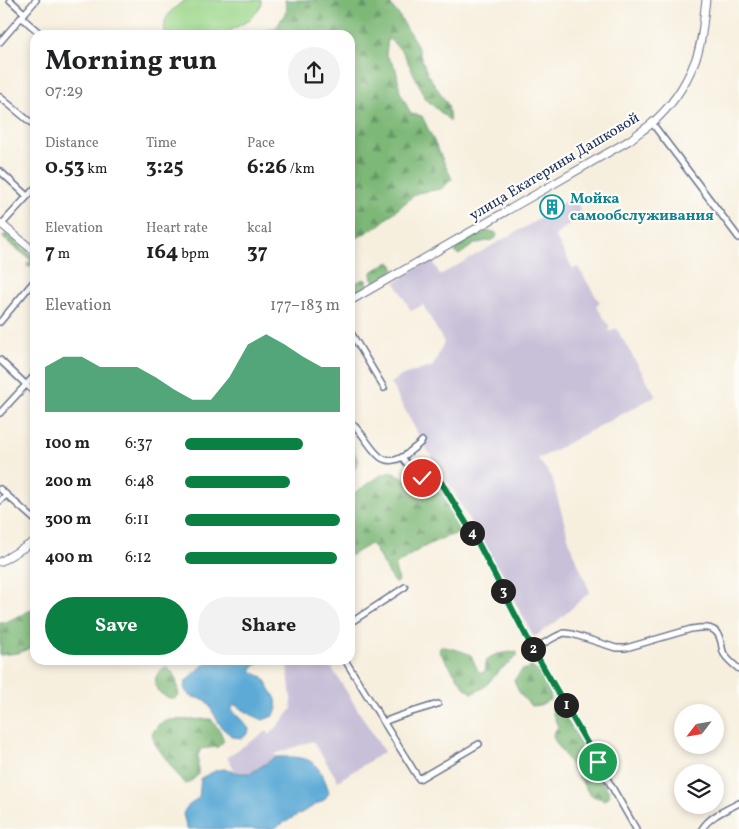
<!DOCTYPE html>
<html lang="en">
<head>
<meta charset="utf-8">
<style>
	:root { --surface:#fff; --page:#f2f2f2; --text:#202124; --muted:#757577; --accent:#0b8043 }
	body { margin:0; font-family:Vollkorn,serif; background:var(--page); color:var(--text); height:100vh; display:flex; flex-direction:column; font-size:19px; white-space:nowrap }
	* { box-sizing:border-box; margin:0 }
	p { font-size:16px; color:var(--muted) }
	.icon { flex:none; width:28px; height:28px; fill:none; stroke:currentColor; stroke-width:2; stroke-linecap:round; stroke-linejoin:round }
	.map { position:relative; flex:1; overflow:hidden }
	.side { position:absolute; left:30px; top:30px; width:325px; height:635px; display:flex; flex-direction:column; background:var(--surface); border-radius:15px; box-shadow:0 2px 8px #0003 }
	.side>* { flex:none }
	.needle { width:32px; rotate:239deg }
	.controls { position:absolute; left:674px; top:704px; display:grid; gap:10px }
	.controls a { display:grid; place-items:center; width:50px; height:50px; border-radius:50%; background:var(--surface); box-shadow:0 2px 8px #0003; font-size:25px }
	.pin { position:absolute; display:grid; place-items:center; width:42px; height:42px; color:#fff; margin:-21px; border:2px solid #fff; border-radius:50%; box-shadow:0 1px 5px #0007 }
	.km { position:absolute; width:25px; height:25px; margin:-12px; border-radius:50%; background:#222; color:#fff; font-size:14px; line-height:25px; text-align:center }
	.round { display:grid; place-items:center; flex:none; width:52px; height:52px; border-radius:26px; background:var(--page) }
	.overview { display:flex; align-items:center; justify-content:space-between; height:85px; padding:0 15px }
	h1 { font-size:28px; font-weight:700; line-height:38px }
	.metrics { display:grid; grid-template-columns:repeat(3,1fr); gap:8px; height:85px; padding:5px 15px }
	.metrics div { display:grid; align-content:center }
	.metrics b { font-size:21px; font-weight:700 }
	.metrics small { font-size:14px; font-weight:400 }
	.metrics p { font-size:14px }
	.chart { height:140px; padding:10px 15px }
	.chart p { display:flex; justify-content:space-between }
	.chart svg { width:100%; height:90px; margin-top:5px; fill:var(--accent); opacity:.7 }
	.action { display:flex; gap:10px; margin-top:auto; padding:10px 15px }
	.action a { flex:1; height:58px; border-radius:30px; background:var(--accent); color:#fff; font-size:20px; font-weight:700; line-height:58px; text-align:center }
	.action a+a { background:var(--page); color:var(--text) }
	ul { padding:0 15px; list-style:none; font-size:16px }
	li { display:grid; grid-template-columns:80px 60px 1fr; align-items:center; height:38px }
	li i { height:12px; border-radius:6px; background:var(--accent) }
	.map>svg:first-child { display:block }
</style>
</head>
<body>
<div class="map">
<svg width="739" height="829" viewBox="0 0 739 829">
	<defs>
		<pattern id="forest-firs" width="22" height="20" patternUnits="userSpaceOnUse" patternTransform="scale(1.25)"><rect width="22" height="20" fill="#7db877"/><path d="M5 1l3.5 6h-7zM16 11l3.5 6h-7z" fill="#669665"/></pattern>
	</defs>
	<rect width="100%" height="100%" fill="#fdfcf7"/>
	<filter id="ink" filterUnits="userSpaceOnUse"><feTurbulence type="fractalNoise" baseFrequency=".02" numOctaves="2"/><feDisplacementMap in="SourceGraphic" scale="10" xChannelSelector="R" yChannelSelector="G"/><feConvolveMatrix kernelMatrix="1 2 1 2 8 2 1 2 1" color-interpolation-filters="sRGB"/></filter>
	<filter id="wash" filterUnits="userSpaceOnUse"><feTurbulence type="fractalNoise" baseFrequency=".0096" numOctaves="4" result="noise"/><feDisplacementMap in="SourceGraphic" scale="20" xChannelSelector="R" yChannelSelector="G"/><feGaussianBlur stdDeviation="1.12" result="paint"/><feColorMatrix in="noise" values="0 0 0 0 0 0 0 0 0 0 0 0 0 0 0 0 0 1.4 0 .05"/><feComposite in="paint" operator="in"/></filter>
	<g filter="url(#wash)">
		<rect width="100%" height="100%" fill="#f7efde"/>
		<!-- industrial -->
		<path fill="#c8bfd8" d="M577 193 580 215 555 236 573 269 578 267 600 303 596 306 610 327 608 329 610 332 616 328 656 396 538 459 552 477 570 544 590 592 556 622 534 637 457 498 422 441 390 383 403 375 433 366 444 342 423 305 411 311 395 282 432 259 440 275 541 218Z
			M287 660H327L384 752 338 781 313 741 274 754 276 757 251 773H240L236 772 227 757 267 731 270 735 292 709Z"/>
		<!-- forest -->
		<path fill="url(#forest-firs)" stroke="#4c746a" d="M285 0H387L398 14 416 43 427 73 448 105 450 121 426 99 403 52 388 38 386 54 396 69 400 92 411 114 422 116 452 179 441 189 417 193 379 225 350 242V35H258L261 32 276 28 287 10Z
			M489 231 494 232 497 234 496 238C490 242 480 241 473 245 468 248 464 252 459 255L455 252C459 240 478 236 489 231Z
			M6 234 34 257 35 265 28 267 27 264 29 263 31 260 4 239 3 236Z
			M389 262C393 264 394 266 394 270L375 282 372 279 371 275 373 271Z
			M363 279 366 280 367 283 366 287 350 296V286Z
			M350 439 358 462 353 472 350 475Z
			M391 472 408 480 423 490 441 493 451 512 462 528 459 533C454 535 449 536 444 538 429 543 407 556 395 566L396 572 399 580 396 583 393 581 373 546 370 544 350 556V496L381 475Z
			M35 608V646L18 653 0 655V623L6 622Z
			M441 646 461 651 471 655 478 671 482 673 485 671C486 667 485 662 488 659 494 653 508 652 517 652V656C511 662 504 666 498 672 489 681 485 690 472 693L465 688 439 651Z
			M166 667C178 674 176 682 179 695L175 699C173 699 167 697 166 697 151 689 152 674 166 667Z
			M532 667 541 674 549 688 551 699 540 705 532 706C524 700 517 691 514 680L522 670Z
			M556 704 559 706 610 794 608 798 604 800 590 795 554 739 553 734 558 727 553 714 552 708Z
			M211 719 220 731 224 741 218 747 201 749 198 755V775L190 782 186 784 182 781 155 744 152 733 159 724 169 720Z"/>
		<!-- green -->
		<path fill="#9cd78b" stroke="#5c8374" d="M186 0H261V5L256 13 249 20 223 35H166C160 18 173 8 186 0Z"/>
		<!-- water -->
		<path fill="#5daad6" stroke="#3c6c9a" d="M209 660H267L252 667V672L263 677 276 699 277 710 273 716 263 720 252 715 235 705H232V709C237 717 244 721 249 729L248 733 242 738 233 737 222 728 206 700C196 697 188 699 184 687L186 681Z
			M276 757C286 757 298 756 308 760 319 764 327 783 329 793L324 800 273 829H187L183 814 186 808 199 797 201 778 217 770 224 769 240 773H251Z"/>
	</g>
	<g filter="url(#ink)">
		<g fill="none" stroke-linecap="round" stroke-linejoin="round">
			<!-- street casing -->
			<g stroke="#68728b" stroke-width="8">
				<path id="street" d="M10 0 24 13
					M21 17 42 35
					M0 42 36 0
					M0 97 35 126
					M652 123 739 238
					M0 171 27 196
					M2 224 35 188
					M0 322 35 280
					M350 331 384 388
					M0 360 35 393
					M0 413 35 375
					M350 422C371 437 376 476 407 454 412 449 418 446 422 441
					M402 457C411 469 425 490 441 482L476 539 534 651 636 829
					M0 489 35 520
					M0 501 6 495
					M350 623 405 587
					M533 649 557 636 564 633 572 634 616 648H626L691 629C705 627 717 625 721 642 722 646 722 651 724 654 728 660 734 665 739 669
					M345 660 419 779 479 744
					M384 722C401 714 420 710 438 704
					M702 829C710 816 726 810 739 803"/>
			</g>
			<!-- secondary casing -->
			<g stroke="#68728b" stroke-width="9">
				<path id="secondary" d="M0 223 35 252
					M350 301 630 140C637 134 645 129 651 124 671 107 686 84 695 61 703 42 703 20 706 0
					M0 562 35 541"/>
			</g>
			<!-- street -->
			<use href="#street" stroke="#fff" stroke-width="5"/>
			<!-- secondary -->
			<use href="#secondary" stroke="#fff" stroke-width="7"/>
		</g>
	</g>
	<g fill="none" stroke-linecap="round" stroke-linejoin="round" filter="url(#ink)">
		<!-- route casing -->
		<g stroke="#fff" stroke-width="10">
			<path id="route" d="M422 478C429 483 434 485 441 482L476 539 533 649 598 762"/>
		</g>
		<!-- route -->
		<use href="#route" stroke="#0b8043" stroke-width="6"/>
	</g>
	<!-- icons -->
	<defs>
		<g id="building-ring" transform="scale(1.25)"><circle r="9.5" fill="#fdfcf7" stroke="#0f9aa8" stroke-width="1.5"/><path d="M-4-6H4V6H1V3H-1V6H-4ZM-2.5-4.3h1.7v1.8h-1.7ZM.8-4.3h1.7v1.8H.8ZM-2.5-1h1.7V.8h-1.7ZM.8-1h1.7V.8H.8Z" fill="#0f9aa8"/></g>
	</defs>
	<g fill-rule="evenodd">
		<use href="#building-ring" x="552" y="207"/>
	</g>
	<g text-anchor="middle" stroke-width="4.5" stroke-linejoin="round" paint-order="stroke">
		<!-- street labels -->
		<g font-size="15" fill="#1b2f5e" stroke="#fdfcf7">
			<text transform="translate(554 166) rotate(-31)" y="5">улица Екатерины Дашковой</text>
		</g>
		<!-- culture labels -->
		<g font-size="15" font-weight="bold" fill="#0d838f" stroke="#fdfcf7" text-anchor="start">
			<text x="570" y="203">Мойка<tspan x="570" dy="17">самообслуживания</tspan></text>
		</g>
	</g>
</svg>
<div class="controls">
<a><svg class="needle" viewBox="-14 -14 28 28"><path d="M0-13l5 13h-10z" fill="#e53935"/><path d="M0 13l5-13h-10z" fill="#757577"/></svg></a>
<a><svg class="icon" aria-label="layers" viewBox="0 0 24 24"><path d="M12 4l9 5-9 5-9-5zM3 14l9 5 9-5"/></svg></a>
</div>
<div class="pin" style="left:598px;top:762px;background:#1e9e55"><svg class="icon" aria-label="arrive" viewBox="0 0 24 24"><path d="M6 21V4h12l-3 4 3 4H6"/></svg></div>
<div class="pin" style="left:422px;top:478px;background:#d93025"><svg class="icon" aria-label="check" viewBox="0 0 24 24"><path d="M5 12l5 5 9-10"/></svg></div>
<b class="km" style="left:566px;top:705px">1</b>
<b class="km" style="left:533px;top:649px">2</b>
<b class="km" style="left:503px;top:591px">3</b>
<b class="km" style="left:472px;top:533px">4</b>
<section class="side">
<div class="overview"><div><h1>Morning run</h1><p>07:29</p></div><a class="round"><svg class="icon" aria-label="share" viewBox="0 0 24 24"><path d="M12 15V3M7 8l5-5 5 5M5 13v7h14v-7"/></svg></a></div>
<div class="metrics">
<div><p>Distance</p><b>0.53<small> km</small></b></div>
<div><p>Time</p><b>3:25</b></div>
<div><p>Pace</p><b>6:26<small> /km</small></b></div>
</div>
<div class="metrics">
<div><p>Elevation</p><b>7<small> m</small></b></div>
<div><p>Heart rate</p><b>164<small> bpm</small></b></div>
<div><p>kcal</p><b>37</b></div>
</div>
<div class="chart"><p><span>Elevation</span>177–183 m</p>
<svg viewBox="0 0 160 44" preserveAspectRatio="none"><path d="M0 44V22L10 17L20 17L30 22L40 22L50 22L60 27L70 33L80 38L90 38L100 27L110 11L120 6L130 11L140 17L150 22L160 22V44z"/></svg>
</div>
<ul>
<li><b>100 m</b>6:37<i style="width:76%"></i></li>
<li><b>200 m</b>6:48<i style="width:68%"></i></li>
<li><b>300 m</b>6:11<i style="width:100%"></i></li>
<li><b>400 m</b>6:12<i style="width:98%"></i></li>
</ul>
<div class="action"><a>Save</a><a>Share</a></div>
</section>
</div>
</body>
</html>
